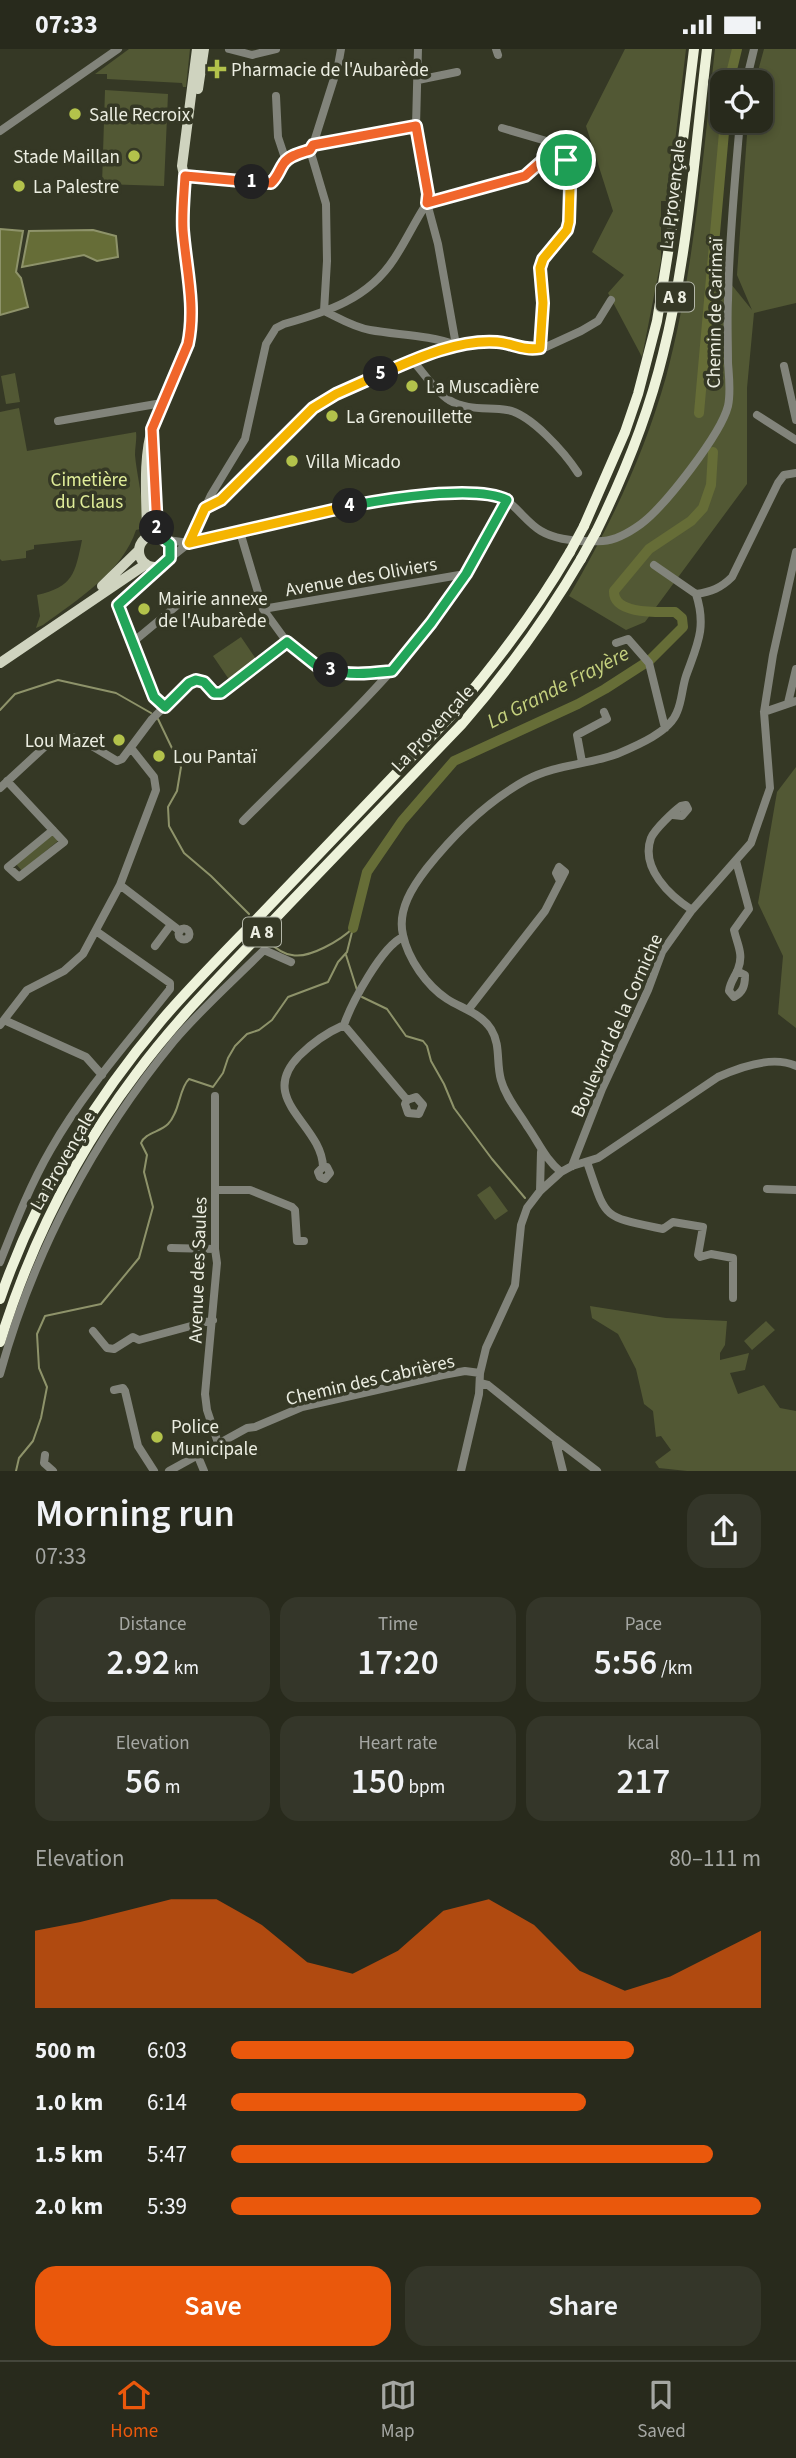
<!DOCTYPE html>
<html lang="en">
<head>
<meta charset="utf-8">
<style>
	:root { --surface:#282a1c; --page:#343629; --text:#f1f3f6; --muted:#a5a7a3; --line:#44463b; --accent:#ea580c }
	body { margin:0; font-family:"Source Sans 3",sans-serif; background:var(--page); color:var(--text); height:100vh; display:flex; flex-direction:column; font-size:26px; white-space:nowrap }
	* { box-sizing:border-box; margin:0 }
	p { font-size:23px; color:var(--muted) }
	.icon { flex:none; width:38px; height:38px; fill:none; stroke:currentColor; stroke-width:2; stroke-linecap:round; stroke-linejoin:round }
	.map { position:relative; height:1422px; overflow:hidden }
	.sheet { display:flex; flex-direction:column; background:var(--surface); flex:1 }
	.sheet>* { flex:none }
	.buttons { position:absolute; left:710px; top:21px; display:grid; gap:14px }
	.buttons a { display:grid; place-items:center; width:63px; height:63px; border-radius:14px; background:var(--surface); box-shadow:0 4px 10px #0003,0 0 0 2px var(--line); font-size:35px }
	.pin { position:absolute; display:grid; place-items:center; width:60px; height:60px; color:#fff; margin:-30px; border:4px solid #fff; border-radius:50%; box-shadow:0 2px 7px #0007 }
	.km { position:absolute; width:35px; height:35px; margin:-18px; border-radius:50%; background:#222; color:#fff; font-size:19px; line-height:35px; text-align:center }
	.round { display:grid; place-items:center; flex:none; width:74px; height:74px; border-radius:21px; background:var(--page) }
	.overview { display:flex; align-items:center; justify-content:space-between; height:119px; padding:0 35px }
	h1 { font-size:38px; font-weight:600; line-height:52px }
	.figures { display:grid; grid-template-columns:repeat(3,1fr); gap:10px; height:119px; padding:7px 35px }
	.figures div { display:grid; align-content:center; border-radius:18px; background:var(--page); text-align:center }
	.figures b { font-size:35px; font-weight:600 }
	.figures small { font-size:19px; font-weight:400 }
	.figures p { font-size:19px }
	.chart { height:196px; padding:14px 35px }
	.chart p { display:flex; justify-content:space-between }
	.chart svg { width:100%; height:126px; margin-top:7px; fill:var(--accent); opacity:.7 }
	.cta { display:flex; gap:14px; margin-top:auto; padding:14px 35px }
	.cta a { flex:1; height:80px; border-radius:21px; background:var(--accent); color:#fff; font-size:28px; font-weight:600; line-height:80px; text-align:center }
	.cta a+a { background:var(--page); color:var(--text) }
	ul { padding:0 35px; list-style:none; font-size:23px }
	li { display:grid; grid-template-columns:112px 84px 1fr; align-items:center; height:52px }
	li i { height:18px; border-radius:9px; background:var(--accent) }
	.status { display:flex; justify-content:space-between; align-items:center; height:49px; padding:0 35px; background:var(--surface); direction:ltr }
	.status svg { height:19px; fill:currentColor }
	.dock { display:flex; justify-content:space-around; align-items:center; height:98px; border-top:2px solid var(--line); background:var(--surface); font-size:19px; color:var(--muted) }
	.dock a { display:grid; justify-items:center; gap:4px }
	.dock .selected { color:var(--accent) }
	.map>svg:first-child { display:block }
</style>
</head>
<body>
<div class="status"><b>07:33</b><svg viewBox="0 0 49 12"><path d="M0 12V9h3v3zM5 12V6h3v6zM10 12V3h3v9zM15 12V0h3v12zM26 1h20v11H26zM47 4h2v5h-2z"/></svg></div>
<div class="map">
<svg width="796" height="1422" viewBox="0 0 796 1422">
	<rect width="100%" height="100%" fill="#353825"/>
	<!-- green -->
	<path fill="#525834" d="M129 0H190L186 38H183L182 34 107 30V25H95Z
		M625 0H686L668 152H661V211L642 308 608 244 624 226 592 203 613 162 586 77Z
		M715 0H735L727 33H723V63L710 209 752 261 737 226 748 72H761V33H755L764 0H796V254L754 264 747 339V435L645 573 626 581 569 547C610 477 644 406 666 328 694 224 703 107 715 0Z
		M105 41 168 45 164 137 102 135Z
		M15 324 20 353 6 355 1 327Z
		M19 359 27 402 136 383C137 390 135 398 135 406 137 430 146 456 140 480L136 481C123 522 77 551 43 576L36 579 40 567 37 546C73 538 75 525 82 491L34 496V500L26 502V509L2 512 0 510V363Z
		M241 588 258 613 233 631 228 629 213 607Z
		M796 718V979L778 965 783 907 758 854 777 743Z
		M53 784 59 791 22 822 16 815Z
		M490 1137 508 1162 495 1171 477 1146Z
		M590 1257 666 1269 727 1272 725 1296 720 1304V1311L749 1304 745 1321 730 1324 738 1345 764 1336 780 1359 796 1362V1422H687L659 1419 655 1413 671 1401 661 1387 656 1388 653 1362 644 1355 636 1320 618 1285 592 1269Z
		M766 1272 775 1281 752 1301 744 1292Z"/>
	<!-- water -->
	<path fill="#666d37" stroke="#8e936a" stroke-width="2" d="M0 180 23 182 16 223 21 229 28 258 0 266Z
		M93 181 116 187 118 208 97 212 84 206 22 218 29 182Z"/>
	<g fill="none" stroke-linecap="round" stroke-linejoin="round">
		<!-- stream -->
		<path stroke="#8e936a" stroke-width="2" d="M0 661 15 645 58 631 116 644 151 664
			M158 670 181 718 177 742 168 758 169 777 184 804 211 827 249 865
			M268 892C274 898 283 905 292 906 309 910 341 891 353 879
			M346 906 357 941
			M362 948 387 960 406 987 423 992 427 997 431 1012 444 1035 454 1059 492 1110 525 1149
			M16 1422 19 1409 33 1392 41 1369 47 1338 39 1319 37 1285 45 1267 101 1255 139 1209 153 1158 144 1123 147 1106 141 1094C145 1084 160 1083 168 1075 180 1063 179 1039 189 1030L213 1038 223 1024 228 1009 235 997 247 985 259 981 272 971 288 948 328 933 338 913 347 903 353 879"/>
		<!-- river -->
		<path stroke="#666d37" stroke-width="10" d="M729 33 737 0
			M699 364 725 72
			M353 879 367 823 402 772 454 712 578 655 605 640 650 611 683 578 682 569 675 563C659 563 613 566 614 542L649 500 691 472 703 459 711 436 713 403"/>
		<!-- minor -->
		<path stroke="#82847b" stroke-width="8" d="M229 0 252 6 276 0
			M496 0 498 6
			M418 31 457 23
			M746 33 754 0
			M276 47 278 88 286 112
			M502 79 560 96
			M0 82 118 0
			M313 96 338 17 341 0
			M310 101 326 155 327 212 324 262C339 269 353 278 370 281 398 286 429 286 456 296
			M185 127 271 134C277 128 279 121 284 114 290 106 301 104 310 101L313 96 416 77
			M456 296 438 195 427 154 525 127 560 96
			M540 299C540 285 543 270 543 255 543 244 538 229 541 217 544 203 560 194 566 182 575 165 571 111 560 96
			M412 311C424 324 435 342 449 351 467 362 488 358 507 361 531 365 565 404 578 424
			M784 317 796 371
			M757 366 796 391
			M58 372 162 354
			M205 459 221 451 313 359 336 346 412 311 456 296 497 293 524 300 546 298 581 282 598 272 611 251
			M240 483 263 560 287 593 318 617 339 624 392 622
			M167 491 189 494C287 475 384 440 486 444 512 446 521 470 541 482 558 492 583 493 603 492 617 491 630 483 641 475 665 457 721 385 728 357 731 343 729 328 728 314 728 293 727 272 728 251 729 191 735 131 740 72
			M170 509 189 494 211 446 245 390 266 295 276 279 284 275C327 263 368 250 394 210 406 192 415 172 427 154L428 145 416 77 418 0
			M654 516 696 545
			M158 518C147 533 129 541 119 556L154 647 165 658
			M696 545C711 543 721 539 732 528L778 434 784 426 796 424
			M263 560 465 525
			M133 593 186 549
			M616 594 628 590 649 614 665 679
			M788 654 796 620
			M764 663 796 652
			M582 713 577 686 607 670 604 663
			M7 732 64 793 19 828 8 818 53 781
			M0 739 52 691 69 687 82 691 117 712 122 710 152 670 189 634 196 631 203 633 214 644H221L287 593
			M673 766 682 767 688 760 686 756 681 757C673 763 655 780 651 789 640 819 670 847 692 861
			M243 772C305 709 378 644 431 574 461 535 483 493 507 451
			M736 812 749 860 734 881C737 895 744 905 738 920 735 928 730 933 729 942L734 948C743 943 745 937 745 926L737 922
			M120 836 180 882
			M178.5 885a5.5 5.5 0 1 1 11 0a5.5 5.5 0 1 1-11 0Z
			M155 897 170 877
			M468 961 545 862 565 823 559 818 556 824 560 832
			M4 971 86 1008 102 1026
			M0 976 27 941 64 922 83 905 120 836 156 741 154 728 131 699
			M344 976 407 1051 405 1055 408 1064 419 1065 423 1056 416 1048 407 1051
			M215 1047V1200L217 1214 205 1345 207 1361 218 1394
			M587 1113C607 1171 601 1167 663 1180L673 1173 703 1178 698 1206 700 1208 711 1205 733 1209V1249
			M572 1117 602 1040 648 941 662 903 692 861 751 794 770 739 764 663 773 606 796 503
			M323 1118H327L330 1124 325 1130 320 1128 318 1123 323 1118C322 1075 256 1051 299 1007 312 994 326 984 344 976 351 955 382 897 403 888
			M561 1123C545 1110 539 1094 527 1077 518 1062 506 1049 501 1031 496 1014 501 996 491 980 482 965 461 959 447 950 427 937 408 910 403 886 397 861 413 837 427 819 454 785 488 752 526 731 557 715 587 716 617 705 636 697 670 683 677 663 682 652 682 639 686 627 697 596 707 579 696 545
			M767 1140 796 1141
			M217 1141H250L292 1158 295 1161 297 1192H304
			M540 1142 541 1103
			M171 1199 215 1200
			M0 1213C15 1175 30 1136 51 1100 84 1042 129 992 170 940V934L96 882
			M93 1282 107 1299 114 1300 133 1288 139 1291 213 1271
			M0 1325C33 1204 94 1089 174 992 202 959 234 931 264 901L291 913
			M480 1334 488 1336 555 1390 563 1422
			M114 1341 123 1339 125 1342 138 1397 154 1422
			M555 1390 597 1422
			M197 1405 204 1422
			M45 1406 44 1414 53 1422
			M169 1422 247 1379 255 1378 302 1358 443 1326 465 1322 480 1324
			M461 1422 479 1345 480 1324 486 1299 515 1236 521 1176 527 1159 540 1142 561 1123 572 1117 598 1109 718 1028C740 1018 773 1006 796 1017"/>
		<!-- major -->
		<path stroke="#cfd3bf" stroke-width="10" d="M198 40 204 0
			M153 408 156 476 160 487
			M139 502a16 16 0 1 1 32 0a16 16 0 1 1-32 0Z
			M147 488C147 451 142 412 153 376 163 346 186 312 191 282 196 250 185 213 183 181 182 159 188 138 182 117L197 0
			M102 537 139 501
			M0 614 146 515"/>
		<!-- highway -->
		<path stroke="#edf2da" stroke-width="10" d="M584 477 625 383 638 345 657 272 673 173 694 0
			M596 483C624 426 648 367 663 305 688 206 695 101 707 0
			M0 1250C35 1149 92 1054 161 972 196 931 236 892 273 853 332 792 390 730 449 669 494 617 535 563 570 503
			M0 1293C30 1196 75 1106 136 1025 181 964 237 910 289 855 347 795 404 735 462 675 507 623 546 570 581 510"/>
		<!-- highway-bridge -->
		<path stroke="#edf2da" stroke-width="10" d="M570 503 584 477
			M581 510 596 483"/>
	</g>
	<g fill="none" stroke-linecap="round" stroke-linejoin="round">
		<!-- split-1 casing -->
		<g stroke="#fff" stroke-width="14">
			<path id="split-1" d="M252 133 271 134C278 128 279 121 284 114 290 106 301 104 310 101L313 96 416 77 428 145 427 154 525 127 560 96 566 111"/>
		</g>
		<!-- split-2 casing -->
		<g stroke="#fff" stroke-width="14">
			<path id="split-2" d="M157 479 152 380 188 295C196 257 186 219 183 181 182 164 184 145 185 127L252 133"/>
		</g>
		<!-- split-3 casing -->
		<g stroke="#fff" stroke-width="14">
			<path id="split-3" d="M157 479 160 487 170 495V509L118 556 154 648 165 658 189 634 196 631 204 633 214 644H221L287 593 317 617 331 621"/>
		</g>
		<!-- split-4 casing -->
		<g stroke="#fff" stroke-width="14">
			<path id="split-4" d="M331 621C350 627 372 624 392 622L431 574 466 525 507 451C476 435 386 450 350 457"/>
		</g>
		<!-- split-5 casing -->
		<g stroke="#fff" stroke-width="14">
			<path id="split-5" d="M350 457 189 494 205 459 221 451 313 359 336 345 381 325"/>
		</g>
		<!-- split-6 casing -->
		<g stroke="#fff" stroke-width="14">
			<path id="split-6" d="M381 325C415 310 458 290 497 293 512 294 523 302 540 299L543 254 540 219 543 210 567 181 569 173 570 139 566 111"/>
		</g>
		<!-- split-1 -->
		<use href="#split-1" stroke="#f0652b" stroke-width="9"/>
		<!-- split-2 -->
		<use href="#split-2" stroke="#f0652b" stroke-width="9"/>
		<!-- split-3 -->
		<use href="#split-3" stroke="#22a559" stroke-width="9"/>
		<!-- split-4 -->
		<use href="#split-4" stroke="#22a559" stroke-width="9"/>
		<!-- split-5 -->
		<use href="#split-5" stroke="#f5b400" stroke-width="9"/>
		<!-- split-6 -->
		<use href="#split-6" stroke="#f5b400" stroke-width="9"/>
	</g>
	<!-- markers -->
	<g fill="#b3c24b" stroke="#353825" stroke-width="2.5">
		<path d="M213.5 9.5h7v7h7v7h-7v7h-7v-7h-7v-7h7z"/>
		<circle cx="75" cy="65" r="7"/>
		<circle cx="134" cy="107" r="7"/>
		<circle cx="19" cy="137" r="7"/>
		<circle cx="412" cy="337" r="7"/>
		<circle cx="332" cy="367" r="7"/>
		<circle cx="292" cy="412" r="7"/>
		<circle cx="144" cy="560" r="7"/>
		<circle cx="119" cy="691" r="7"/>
		<circle cx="159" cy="707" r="7"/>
		<circle cx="157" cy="1388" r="7"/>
	</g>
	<g text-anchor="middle" stroke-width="7" stroke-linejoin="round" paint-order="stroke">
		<!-- shield labels -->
		<g fill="#353825" stroke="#b4b7a9" stroke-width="2">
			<rect x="656" y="233.5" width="38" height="29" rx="5"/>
			<rect x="243" y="868.5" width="38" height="29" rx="5"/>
		</g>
		<g font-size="18" font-weight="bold" fill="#ebede1">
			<text x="675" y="254">A 8</text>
			<text x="262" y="889">A 8</text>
		</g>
		<!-- poi labels -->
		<g font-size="19" fill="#ebede1" stroke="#353825" text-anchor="start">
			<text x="231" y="27">Pharmacie de l'Aubarède</text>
			<text x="89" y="72">Salle Recroix</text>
			<text x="120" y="114" text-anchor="end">Stade Maillan</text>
			<text x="33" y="144">La Palestre</text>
			<text x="426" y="344">La Muscadière</text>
			<text x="346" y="374">La Grenouillette</text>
			<text x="306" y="419">Villa Micado</text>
			<text x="158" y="556">Mairie annexe<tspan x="158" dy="22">de l'Aubarède</tspan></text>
			<text x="105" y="698" text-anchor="end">Lou Mazet</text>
			<text x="173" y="714">Lou Pantaï</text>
			<text x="171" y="1384">Police<tspan x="171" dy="22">Municipale</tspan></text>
		</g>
		<!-- street labels -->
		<g font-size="19" fill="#ebede1" stroke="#353825">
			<text transform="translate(672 145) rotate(-83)" y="7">La Provençale</text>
			<text transform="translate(714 264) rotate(-89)" y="7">Chemin de Carimaï</text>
			<text transform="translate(361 527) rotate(-10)" y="7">Avenue des Oliviers</text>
			<text transform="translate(432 679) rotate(-47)" y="7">La Provençale</text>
			<text transform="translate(616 976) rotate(-66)" y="7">Boulevard de la Corniche</text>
			<text transform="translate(62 1111) rotate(-60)" y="7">La Provençale</text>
			<text transform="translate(197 1221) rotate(-88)" y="7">Avenue des Saules</text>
			<text transform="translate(370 1330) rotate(-13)" y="7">Chemin des Cabrières</text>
		</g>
		<!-- park labels -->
		<g font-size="19" fill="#e0ed99" stroke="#353825">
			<text x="89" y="437">Cimetière<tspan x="89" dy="22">du Claus</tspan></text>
		</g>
		<!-- water labels -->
		<g font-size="21" font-style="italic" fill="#c5d17e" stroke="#353825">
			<text transform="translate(558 638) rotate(-27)" y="7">La Grande Frayère</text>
		</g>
	</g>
</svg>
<div class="buttons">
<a><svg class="icon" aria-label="locate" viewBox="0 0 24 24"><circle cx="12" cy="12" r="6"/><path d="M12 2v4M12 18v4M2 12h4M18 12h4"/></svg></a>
</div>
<div class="pin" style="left:566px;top:111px;background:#1e9e55"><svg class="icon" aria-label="arrive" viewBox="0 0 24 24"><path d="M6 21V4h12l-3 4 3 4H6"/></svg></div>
<b class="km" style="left:252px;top:133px">1</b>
<b class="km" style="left:157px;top:479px">2</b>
<b class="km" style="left:331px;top:621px">3</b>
<b class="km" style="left:350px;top:457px">4</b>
<b class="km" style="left:381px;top:325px">5</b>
</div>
<section class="sheet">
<div class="overview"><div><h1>Morning run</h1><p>07:33</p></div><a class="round"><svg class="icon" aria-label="share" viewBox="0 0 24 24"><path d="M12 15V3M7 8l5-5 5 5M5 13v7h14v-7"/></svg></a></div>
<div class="figures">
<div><p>Distance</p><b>2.92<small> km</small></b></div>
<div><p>Time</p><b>17:20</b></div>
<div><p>Pace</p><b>5:56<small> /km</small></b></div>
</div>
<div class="figures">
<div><p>Elevation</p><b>56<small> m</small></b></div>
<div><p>Heart rate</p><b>150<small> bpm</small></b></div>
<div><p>kcal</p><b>217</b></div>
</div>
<div class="chart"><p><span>Elevation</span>80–111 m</p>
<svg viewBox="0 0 160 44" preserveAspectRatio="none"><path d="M0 44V17L10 14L20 10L30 6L40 6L50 15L60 28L70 32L80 24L90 10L100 6L110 15L120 31L130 38L140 33L150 25L160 17V44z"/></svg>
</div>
<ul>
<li><b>500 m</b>6:03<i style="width:76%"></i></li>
<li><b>1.0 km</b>6:14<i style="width:67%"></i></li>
<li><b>1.5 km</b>5:47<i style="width:91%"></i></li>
<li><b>2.0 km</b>5:39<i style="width:100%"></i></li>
</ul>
<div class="cta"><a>Save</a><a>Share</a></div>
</section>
<nav class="dock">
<a class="selected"><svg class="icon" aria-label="home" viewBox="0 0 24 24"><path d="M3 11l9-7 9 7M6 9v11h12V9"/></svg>Home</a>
<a><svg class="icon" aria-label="map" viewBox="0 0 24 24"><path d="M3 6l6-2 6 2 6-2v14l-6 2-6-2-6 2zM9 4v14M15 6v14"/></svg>Map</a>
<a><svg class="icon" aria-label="saved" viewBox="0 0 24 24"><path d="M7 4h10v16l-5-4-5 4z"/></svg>Saved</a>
</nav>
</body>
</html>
